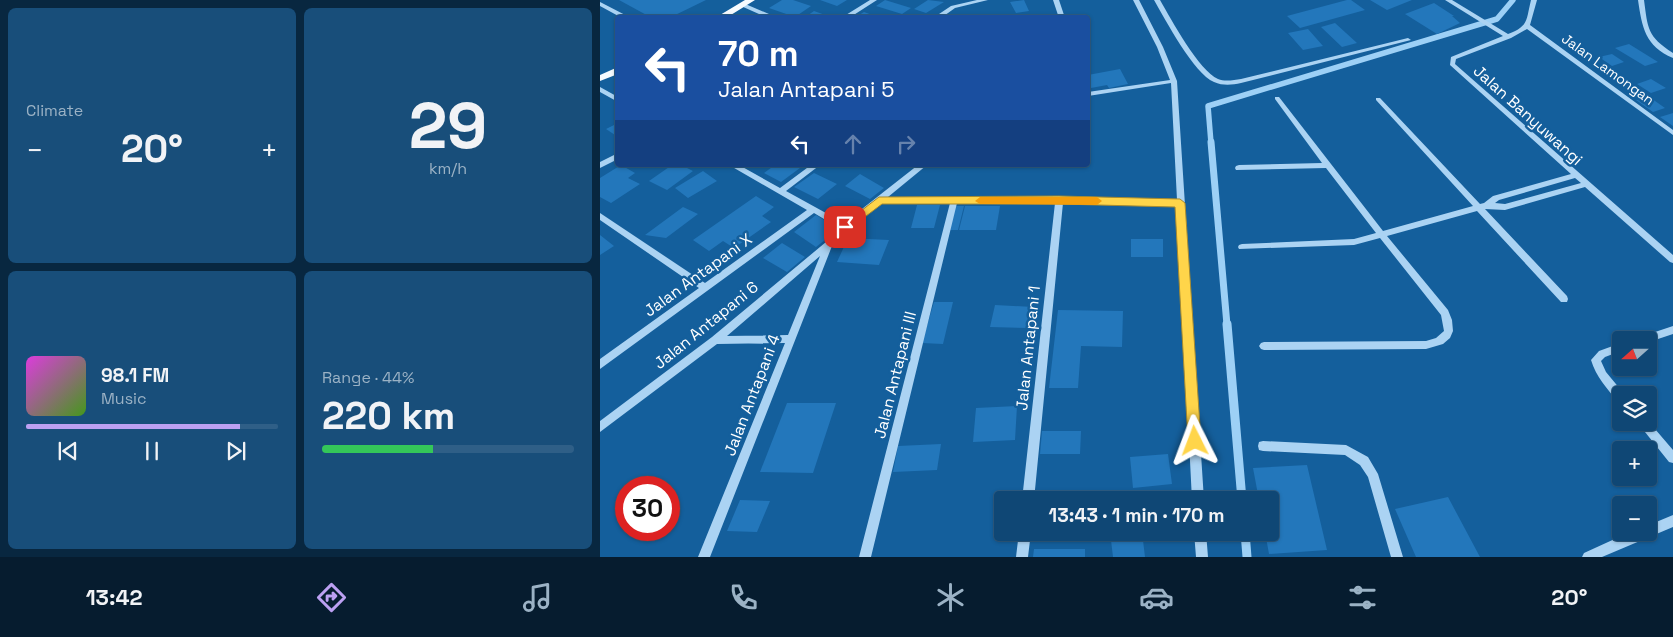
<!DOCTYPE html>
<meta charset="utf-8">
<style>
:root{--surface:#0f4775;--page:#184e7a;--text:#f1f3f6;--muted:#9bb2c5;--line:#2f5f87;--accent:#bca0f2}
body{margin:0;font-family:"Space Grotesk",sans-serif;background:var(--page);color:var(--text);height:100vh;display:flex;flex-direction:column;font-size:19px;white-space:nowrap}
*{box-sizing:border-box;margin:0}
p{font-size:16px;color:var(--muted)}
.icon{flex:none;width:28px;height:28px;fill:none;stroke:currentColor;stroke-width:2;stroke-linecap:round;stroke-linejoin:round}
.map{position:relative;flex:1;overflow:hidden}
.drawer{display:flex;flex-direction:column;gap:8px;padding:8px;background:#082740;width:600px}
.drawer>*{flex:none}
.banner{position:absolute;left:15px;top:15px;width:475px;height:152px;border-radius:5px;box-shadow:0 1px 4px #0004,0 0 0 1px var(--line);background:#1a4fa0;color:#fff;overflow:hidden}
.needle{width:32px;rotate:249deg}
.tools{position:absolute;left:1012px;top:331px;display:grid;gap:10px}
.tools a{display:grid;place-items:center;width:45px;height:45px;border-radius:5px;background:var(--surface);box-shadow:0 1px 4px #0004,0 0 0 1px var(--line);font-size:25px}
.speed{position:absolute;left:15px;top:476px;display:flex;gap:10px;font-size:25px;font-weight:700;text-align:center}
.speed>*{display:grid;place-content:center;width:65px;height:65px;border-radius:50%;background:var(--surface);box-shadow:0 1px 4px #0004,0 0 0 1px var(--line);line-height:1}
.speed .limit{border:8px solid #d22;background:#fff;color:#111}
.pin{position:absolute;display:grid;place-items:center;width:42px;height:42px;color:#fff;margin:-21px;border-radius:10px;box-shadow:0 2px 8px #0006}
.me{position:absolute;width:55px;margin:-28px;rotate:357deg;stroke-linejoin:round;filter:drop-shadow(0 0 4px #0008)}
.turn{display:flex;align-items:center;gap:18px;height:105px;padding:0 20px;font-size:22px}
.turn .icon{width:65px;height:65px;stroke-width:2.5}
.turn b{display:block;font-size:35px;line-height:42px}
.lanes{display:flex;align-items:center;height:48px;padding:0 20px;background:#0003;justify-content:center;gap:25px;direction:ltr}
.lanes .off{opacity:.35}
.big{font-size:38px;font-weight:700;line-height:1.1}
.drawer .widget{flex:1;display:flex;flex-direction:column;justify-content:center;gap:8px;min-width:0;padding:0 18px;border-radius:8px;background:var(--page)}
.drawer .dial{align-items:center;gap:0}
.dial b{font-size:65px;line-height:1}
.song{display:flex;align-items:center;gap:15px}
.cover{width:60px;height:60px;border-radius:8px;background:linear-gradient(135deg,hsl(300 70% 55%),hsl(100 70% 35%))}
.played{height:5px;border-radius:2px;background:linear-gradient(90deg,var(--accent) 85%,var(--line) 85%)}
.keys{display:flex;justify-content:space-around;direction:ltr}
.heat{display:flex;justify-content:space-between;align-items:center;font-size:28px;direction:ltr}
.charge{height:8px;border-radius:4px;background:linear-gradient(90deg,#34c759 44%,var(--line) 0)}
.drawer .tiles{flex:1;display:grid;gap:8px;grid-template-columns:repeat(2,1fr)}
.trip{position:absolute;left:394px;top:491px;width:285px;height:50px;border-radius:5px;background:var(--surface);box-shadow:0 1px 4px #0004,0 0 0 1px var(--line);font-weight:700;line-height:50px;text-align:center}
.tab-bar{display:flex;height:80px;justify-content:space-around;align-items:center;background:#061c2f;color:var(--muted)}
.tab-bar .icon{width:35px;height:35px}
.tab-bar .current{color:var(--accent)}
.tab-bar b{font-size:22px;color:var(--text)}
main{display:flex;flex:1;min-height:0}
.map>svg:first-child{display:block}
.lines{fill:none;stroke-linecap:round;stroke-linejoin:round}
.stream-far2{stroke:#9dd0f6;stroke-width:5.5}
.stream-far1{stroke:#9dd0f6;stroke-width:7}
.stream{stroke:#9dd0f6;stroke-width:9}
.building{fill:#2377bb}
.minor{fill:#abd3f3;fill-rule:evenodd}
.major{fill:#f7fbff;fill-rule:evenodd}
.route{fill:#ffd54a;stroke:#a68a30}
.slow{fill:#f59e0b}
.labels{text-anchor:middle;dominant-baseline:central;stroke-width:5;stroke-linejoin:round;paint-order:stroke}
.far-street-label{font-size:14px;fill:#fff;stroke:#145f9c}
.street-label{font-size:16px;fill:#fff;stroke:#145f9c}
</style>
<main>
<section class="drawer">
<div class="tiles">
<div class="widget"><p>Climate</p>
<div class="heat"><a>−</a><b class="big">20°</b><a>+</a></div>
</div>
<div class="widget dial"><b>29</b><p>km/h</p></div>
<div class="widget">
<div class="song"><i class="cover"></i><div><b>98.1 FM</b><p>Music</p></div></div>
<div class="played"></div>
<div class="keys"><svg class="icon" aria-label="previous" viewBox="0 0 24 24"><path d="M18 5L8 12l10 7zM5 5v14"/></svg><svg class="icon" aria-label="pause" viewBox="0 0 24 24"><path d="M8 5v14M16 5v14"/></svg><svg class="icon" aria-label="next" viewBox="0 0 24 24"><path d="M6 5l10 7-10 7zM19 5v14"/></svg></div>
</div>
<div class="widget"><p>Range · 44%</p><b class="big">220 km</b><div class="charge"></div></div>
</div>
</section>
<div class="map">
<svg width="1073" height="557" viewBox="0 0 1073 557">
<rect width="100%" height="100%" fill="#145f9c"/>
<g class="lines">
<!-- stream-far2 -->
<path class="stream-far2" d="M611,143L608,106L897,19L913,0"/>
<!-- stream-far1 -->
<path class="stream-far1" d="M611,142L627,325"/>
<!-- stream -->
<path class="stream" d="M627,324L642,500
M645,532L647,557"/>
</g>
<!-- building -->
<path class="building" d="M19,0H106L69,18H52Z
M182,0H193L211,6L195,17L169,8Z
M220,0H247L237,6Z
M285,0L311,8L302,14L276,6Z
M328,0L344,2L326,13L314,9Z
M424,0L429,11L416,13L410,2Z
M747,0H751L765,10L700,28L687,16Z
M770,0H812L787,10Z
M834,3L854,16H852L860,23L837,34L805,14Z
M214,11L231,17V18H204Z
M264,12L278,17V18H254Z
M735,23L757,43L742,47L721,27Z
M708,29L723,46L703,50L688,33Z
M1029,44L1058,62L1045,66L1015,48Z
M1012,54L1024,62L1012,66L999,57Z
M520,69L528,84L509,88L507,85L491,88L488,75Z
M1051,79L1066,88L1051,93L1037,84Z
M1048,96L1065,108L1053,112L1036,100Z
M1073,113V126L1060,117Z
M18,123V137L6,129Z
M21,165L35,173L28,178L40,184L11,203L0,197V178Z
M72,165H81L93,171L67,190L49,181Z
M175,165H204L181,182L164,173Z
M103,171L117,181L88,198L75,188Z
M214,173L237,184L218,199L194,187Z
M260,174L284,188L270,199L245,186Z
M156,196L174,207L162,216L171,222L134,248L123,241L109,251L93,240Z
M317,205H340L334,228H311Z
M355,206H364L358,230H349Z
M365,206H400L396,230H359Z
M83,207L98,214L66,238L45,235Z
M216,215L239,229L216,247L194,232Z
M0,235L14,246L0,255Z
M248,238L289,240L279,265L237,262Z
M531,239H563V257H531Z
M182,243L205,257L187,272L163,258Z
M334,302H353L343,344L322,343Z
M395,305L433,307L429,328L390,327Z
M458,310L523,311L522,347L481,346L478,388H449Z
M187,403H236L213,473L160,472Z
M417,406L415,440L373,442L376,408Z
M442,431H481L480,454H440Z
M341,444L337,470L293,472L298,446Z
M568,454L572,484L533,488L530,457Z
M707,465L727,550L669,554L665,532H670V500H659L653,468Z
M848,497L880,557H816L795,509Z
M140,500L170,501L157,532L127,531Z
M510,532H542L545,557H513Z
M434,549H485V557H433Z"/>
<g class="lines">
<!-- minor -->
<path class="minor" d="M270,0H277L249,18H241Z
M377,0H388L355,8L341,18H333L351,6Z
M453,0H459L465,18H459Z
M533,0H539L563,47L577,81L604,500H592L577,206L463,203L434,500H422L455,203H357L271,557H259L350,203H281L248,229L232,246L110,557H98L185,343L117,344L0,432V421L112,337L226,242L239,228L214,213L0,369V359L99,288L0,220V213L105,283L207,210L129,165H139L180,188L211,165H220L186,191L244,223L318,165H327L288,197H459L577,200L571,83L488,96V92L570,80L557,47ZM220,256L188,335L127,336Z
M554,0H560C571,19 599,71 618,79C625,82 634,80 641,79L808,38L811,40L641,83C632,85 623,86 614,82C594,74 565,19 554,0Z
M845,0H852L908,34C929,26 926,20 931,0H937L930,25L1073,130V135L927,29L911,38L856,59L855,64L1073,255V263L1070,262L985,187L905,210L885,209L967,296L968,299L967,302H961L877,211L787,236L848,310L852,320L853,331L850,338L843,344L826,349L664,350L661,349L659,346L661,343L664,342L826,341L836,338L844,331L841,315L780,238L754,245L639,249L638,247L639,245L642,244L754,239L776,233L726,168L636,170L635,168L636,166L639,165L722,163L675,99V97H679L783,231L873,206L776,100V98H780L880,204L884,203L893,196L971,174L850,65L851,57L903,36ZM975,178L981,183L905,204L895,203L899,200Z
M1038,0H1044C1048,29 1047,36 1073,53V58C1045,46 1042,27 1038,0Z
M0,2L2,3L31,18H22L0,6Z
M143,3L176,17L177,18H168L141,6V4Z
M0,87L18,97V102L0,92Z
M18,153V159L0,168V162Z
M1073,326V334L1049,342V340H1038L1040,337Z
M1021,343V351L1005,357L1001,361L1006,372L1025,395H1021V403L1017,401C1007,388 996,377 991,360L999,351Z
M1037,422H1049L1073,450V463L1069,462Z
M663,441L746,445L768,457L778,474L803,557H791L768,477L760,465L745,455L663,451L659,450L658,446L659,442Z
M1073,515V527L1002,557H982L984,553L1030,532H1049V525Z
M419,532H431L428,557H416Z
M594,532H606L608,557H596Z"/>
<!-- major -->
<path class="major" d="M145,0H155L126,18H115Z
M18,67V74L0,81V75Z"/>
</g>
<!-- route -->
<path class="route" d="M459,196L580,199L585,203L601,441L599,445L595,447L590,445L588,441L575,207L459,204H282L249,229L245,231L240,227L279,197Z"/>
<!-- slow -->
<path class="slow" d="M380,197H497L502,201L497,205L380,204L375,201Z"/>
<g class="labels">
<!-- far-street labels -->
<g class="far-street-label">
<text transform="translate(1008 69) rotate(36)">Jalan Lamongan</text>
</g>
<!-- street labels -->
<g class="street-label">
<text transform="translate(928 115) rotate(42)">Jalan Banyuwangi</text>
<text transform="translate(98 275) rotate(-36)">Jalan Antapani X</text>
<text transform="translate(106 325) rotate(-39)">Jalan Antapani 6</text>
<text transform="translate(428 348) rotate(-84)">Jalan Antapani 1</text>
<text transform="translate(295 375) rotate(-76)">Jalan Antapani III</text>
<text transform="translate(152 395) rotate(-69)">Jalan Antapani 4</text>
</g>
</g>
</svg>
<div class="tools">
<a><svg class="needle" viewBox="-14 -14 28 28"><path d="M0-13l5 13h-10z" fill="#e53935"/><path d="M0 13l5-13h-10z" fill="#9bb2c5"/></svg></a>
<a><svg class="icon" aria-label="layers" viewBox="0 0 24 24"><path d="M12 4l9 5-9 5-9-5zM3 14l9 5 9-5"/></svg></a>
<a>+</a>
<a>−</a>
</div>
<div class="speed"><div class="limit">30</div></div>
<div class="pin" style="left:245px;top:227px;background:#d93025"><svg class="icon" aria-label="arrive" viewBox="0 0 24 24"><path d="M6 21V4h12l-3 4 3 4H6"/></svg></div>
<svg class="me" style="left:595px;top:441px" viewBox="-20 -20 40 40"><path d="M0-17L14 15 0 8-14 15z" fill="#ffd54a" stroke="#fff" stroke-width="4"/></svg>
<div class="trip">13:43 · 1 min · 170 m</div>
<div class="banner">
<div class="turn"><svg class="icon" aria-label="left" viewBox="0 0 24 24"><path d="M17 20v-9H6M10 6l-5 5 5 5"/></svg><div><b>70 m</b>Jalan Antapani 5</div></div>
<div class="lanes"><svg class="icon" aria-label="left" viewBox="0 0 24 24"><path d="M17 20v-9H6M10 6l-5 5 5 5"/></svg><svg class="icon off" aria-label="ahead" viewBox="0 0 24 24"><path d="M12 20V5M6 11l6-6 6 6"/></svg><svg class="icon off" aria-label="right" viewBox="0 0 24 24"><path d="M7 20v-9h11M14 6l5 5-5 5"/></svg></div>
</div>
</div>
</main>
<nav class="tab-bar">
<b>13:42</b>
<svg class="icon current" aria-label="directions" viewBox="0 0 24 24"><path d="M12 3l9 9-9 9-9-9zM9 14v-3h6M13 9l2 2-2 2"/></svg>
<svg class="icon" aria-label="music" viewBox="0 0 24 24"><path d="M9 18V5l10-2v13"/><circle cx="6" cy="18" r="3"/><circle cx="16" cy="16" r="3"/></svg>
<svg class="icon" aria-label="phone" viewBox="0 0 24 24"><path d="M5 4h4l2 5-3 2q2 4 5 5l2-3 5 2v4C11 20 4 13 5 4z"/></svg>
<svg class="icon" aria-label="climate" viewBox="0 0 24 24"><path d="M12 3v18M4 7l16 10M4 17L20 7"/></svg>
<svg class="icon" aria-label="car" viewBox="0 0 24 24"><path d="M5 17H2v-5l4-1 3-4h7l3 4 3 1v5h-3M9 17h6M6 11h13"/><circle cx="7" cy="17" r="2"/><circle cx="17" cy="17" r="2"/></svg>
<svg class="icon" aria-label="filters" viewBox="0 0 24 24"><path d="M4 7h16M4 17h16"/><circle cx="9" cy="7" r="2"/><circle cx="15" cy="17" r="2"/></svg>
<b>20°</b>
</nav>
